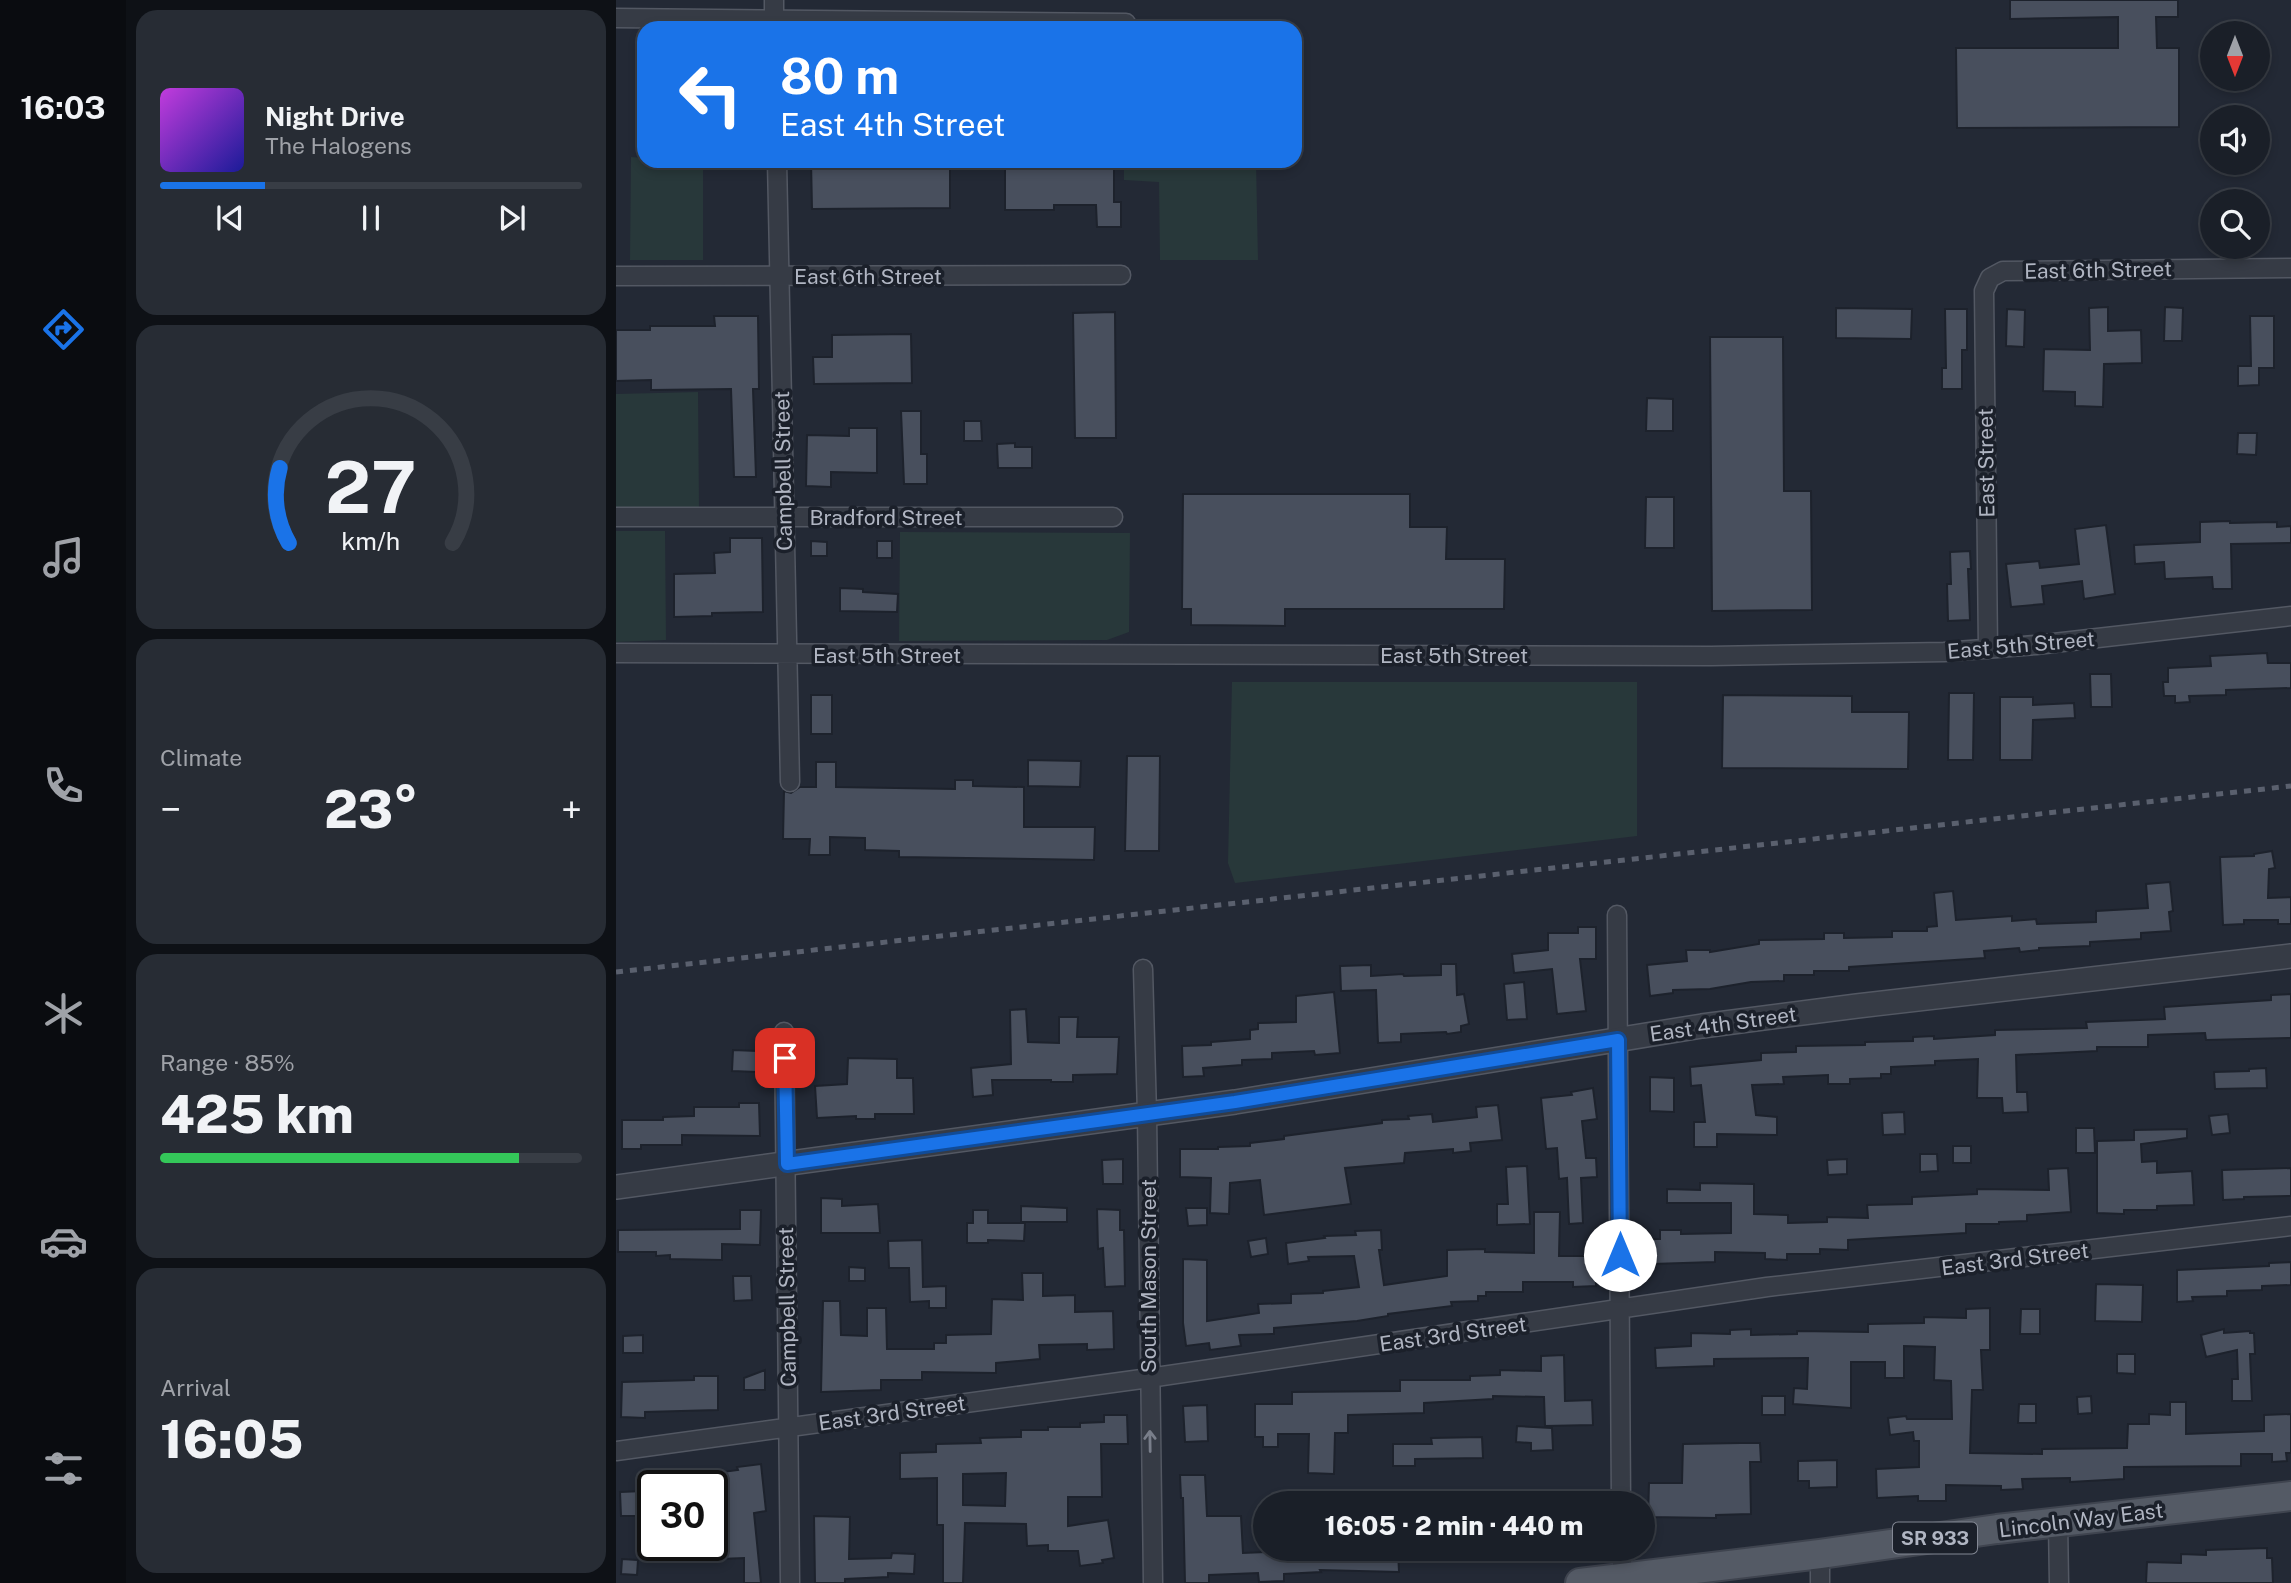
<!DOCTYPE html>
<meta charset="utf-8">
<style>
:root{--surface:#1a1f28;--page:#272c34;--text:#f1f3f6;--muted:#9fa2a8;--line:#383d45;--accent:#1a73e8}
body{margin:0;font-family:"Public Sans",sans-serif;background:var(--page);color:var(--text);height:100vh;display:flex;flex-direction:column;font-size:26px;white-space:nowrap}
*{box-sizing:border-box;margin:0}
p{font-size:23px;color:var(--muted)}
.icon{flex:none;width:38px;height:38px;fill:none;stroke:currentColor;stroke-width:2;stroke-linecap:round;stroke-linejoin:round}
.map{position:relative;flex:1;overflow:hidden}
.side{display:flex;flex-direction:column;gap:10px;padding:10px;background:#0e1116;width:490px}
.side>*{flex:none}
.hud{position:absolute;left:21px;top:21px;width:665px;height:147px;border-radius:21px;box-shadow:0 4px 10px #0003,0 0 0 2px var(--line);background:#1a73e8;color:#fff;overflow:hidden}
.needle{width:46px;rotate:180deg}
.buttons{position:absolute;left:1584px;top:21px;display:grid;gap:14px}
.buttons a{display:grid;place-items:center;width:70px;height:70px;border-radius:50%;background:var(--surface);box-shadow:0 4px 10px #0003,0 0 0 2px var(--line);font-size:35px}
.speed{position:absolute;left:21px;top:1470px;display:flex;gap:14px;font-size:35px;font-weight:700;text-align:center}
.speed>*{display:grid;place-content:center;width:91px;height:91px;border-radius:50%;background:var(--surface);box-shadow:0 4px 10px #0003,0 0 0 2px var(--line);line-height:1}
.speed .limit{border:4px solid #111;border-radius:10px;background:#fff;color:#111}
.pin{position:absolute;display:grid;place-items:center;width:60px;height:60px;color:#fff;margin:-30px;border-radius:14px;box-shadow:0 4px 10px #0006}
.me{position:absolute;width:77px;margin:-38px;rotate:0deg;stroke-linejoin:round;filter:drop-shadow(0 0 5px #0008)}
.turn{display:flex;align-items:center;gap:24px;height:147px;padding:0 28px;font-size:32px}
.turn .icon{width:91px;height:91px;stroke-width:2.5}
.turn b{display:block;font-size:49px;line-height:60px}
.big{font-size:52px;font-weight:800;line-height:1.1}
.side .card{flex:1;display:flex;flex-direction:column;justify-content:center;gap:10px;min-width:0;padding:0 24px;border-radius:21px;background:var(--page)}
.side .dial{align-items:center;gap:0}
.dial svg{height:182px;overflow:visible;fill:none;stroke:var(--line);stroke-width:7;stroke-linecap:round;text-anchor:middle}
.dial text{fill:var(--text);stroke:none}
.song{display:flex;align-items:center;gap:21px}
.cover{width:84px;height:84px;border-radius:10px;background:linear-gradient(135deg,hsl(290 70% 55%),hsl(240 70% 35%))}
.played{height:7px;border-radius:4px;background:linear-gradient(90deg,var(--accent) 25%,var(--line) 25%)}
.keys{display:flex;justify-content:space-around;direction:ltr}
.heat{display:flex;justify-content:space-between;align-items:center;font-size:38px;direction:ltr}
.charge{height:10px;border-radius:5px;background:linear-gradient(90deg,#34c759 85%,var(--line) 0)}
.trip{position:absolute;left:637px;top:1491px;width:402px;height:70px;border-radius:35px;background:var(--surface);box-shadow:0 4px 10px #0003,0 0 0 2px var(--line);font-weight:800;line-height:70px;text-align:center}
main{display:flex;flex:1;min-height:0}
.menu{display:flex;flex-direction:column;width:126px;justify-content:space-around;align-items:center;background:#0a0c10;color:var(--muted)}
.menu .icon{width:49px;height:49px}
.menu .active{color:var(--accent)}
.menu b{font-size:32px;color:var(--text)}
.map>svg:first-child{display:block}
.green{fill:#28383a}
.building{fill:#484f5d;stroke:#1d222c;stroke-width:2;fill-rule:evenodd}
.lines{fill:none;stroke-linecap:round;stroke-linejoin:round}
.minor-casing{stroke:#535863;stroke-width:21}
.tertiary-casing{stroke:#535863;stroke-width:26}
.primary-casing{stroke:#3f444f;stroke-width:32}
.minor{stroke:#363b45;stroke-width:18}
.tertiary{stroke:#363b45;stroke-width:23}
.primary{stroke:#545a65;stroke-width:28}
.rail{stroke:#5a606e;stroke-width:5;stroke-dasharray:7 7;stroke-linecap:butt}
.oneway{stroke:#797e8a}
.route-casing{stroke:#114b97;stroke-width:18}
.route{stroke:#1a73e8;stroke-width:12}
.labels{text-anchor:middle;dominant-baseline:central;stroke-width:7;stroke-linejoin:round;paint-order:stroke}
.shield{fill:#1b202a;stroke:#838894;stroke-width:2}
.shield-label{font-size:19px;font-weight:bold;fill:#b0b5c2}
.street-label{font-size:21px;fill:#b0b5c2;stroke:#1b202a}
</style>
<main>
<nav class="menu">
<b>16:03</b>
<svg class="icon active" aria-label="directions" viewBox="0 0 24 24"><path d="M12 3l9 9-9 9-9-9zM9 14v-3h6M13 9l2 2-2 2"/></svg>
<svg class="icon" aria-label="music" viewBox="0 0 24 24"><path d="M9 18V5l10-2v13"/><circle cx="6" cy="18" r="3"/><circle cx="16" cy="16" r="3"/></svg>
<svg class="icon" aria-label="phone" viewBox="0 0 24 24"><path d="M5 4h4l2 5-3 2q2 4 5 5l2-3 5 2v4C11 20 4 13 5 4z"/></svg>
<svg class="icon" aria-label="climate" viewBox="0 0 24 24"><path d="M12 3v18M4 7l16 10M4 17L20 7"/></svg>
<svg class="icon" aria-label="car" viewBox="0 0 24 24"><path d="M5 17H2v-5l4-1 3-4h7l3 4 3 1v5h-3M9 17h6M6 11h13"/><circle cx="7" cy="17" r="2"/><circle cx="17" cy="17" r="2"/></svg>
<svg class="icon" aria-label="filters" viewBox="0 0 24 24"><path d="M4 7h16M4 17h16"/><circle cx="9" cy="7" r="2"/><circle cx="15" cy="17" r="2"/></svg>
</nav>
<section class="side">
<div class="card">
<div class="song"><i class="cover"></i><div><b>Night Drive</b><p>The Halogens</p></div></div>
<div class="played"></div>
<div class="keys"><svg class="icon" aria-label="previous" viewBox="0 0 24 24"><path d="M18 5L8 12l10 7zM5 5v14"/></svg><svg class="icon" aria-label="pause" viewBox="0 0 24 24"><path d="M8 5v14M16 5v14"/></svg><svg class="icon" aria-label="next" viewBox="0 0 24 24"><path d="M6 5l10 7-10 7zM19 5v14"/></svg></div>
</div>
<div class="card dial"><svg viewBox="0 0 100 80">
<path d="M14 69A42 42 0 1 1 86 69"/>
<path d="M14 69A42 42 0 0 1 10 36" stroke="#1a73e8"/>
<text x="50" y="56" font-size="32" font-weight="700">27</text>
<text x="50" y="72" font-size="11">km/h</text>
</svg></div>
<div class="card"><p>Climate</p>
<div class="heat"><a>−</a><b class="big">23°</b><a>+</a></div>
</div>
<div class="card"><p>Range · 85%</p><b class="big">425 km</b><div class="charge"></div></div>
<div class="card"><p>Arrival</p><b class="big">16:05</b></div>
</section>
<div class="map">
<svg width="1675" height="1583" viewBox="0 0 1675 1583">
<rect width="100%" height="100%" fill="#232935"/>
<!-- green -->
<path class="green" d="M15,157L28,158V161H87V260H14Z
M508,161H640L642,260H544L543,182L508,180Z
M82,392L83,508H0V394Z
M0,531H49L50,640L0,642Z
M284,532L514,533L513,632L491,640L283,641Z
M616,682H1021V836L619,883L612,863Z"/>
<!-- building -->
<path class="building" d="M1394,0H1562V17H1540L1541,48H1563V127L1341,128L1340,48H1502V17L1394,19Z
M195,161H334V208L196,209Z
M389,161H498V202H505V227H481L480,205H438V210H389Z
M1492,307V331L1525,330L1526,363L1488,364L1487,407L1459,406V392L1427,391L1428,349L1474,350L1473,308Z
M1549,307L1567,308L1566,341H1548Z
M1220,308L1296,309L1295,339L1220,338Z
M1329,309H1351V350H1346V389H1326V368H1330Z
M1391,309L1409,310L1408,347L1390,346Z
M499,312L500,438H459L457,313Z
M98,316H142L143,389H137L140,477H118L115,389L35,390V380L0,381V330H34V326H99Z
M1634,316H1658V368H1643V385L1622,386V366H1635Z
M295,334L296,383L198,384L197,357H216V335Z
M1094,337H1167L1168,491H1195L1196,610L1096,611Z
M1031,398L1057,399V431H1030Z
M285,411H305V454H311V484H288Z
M348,421H365L366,441H348Z
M233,428H261V473L215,472V487L190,486L191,435L233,436Z
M1622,433H1641L1640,455L1621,454Z
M399,443V447H416V468H382L381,444Z
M567,494H794V527H831L830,559H889L888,609H669V626L575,625V609H566Z
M1030,497H1058V548H1029Z
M1614,521V523L1661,522V527L1675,526V543L1615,544L1616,589H1597L1596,577L1549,579L1548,562L1519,564L1518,545L1584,542V522Z
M1490,525L1499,594L1468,599L1466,581L1426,586L1428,604L1395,607L1390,564L1423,561L1424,568L1463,564L1459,529Z
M114,538H146L147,612L96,613V616L58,617V574L99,573L98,553L114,552Z
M195,541L211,542V556H195Z
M261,541H276V558H261Z
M1354,551L1355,569H1352L1354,620L1332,621L1331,584H1335L1334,552Z
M224,588L247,589V592L282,594L281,612L224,611Z
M1651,653L1652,663H1675V688L1610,690V695L1573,696L1574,702L1559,703V696H1548L1547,682H1552V668L1595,666L1594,656Z
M1474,674H1495L1496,707H1475Z
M1333,693H1358L1357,760H1332Z
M195,695H216V734H195Z
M1107,695L1236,696V712H1293L1292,769L1106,768Z
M1384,697H1417V705L1458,703L1459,718L1417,720L1416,760H1384Z
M511,756H544L543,851H509Z
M412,760L465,761L464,787L412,786Z
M200,762H220V787L339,789V780H357V786L408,787V827H479L478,860L283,857V851L249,850V838L214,837V855H193L194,839H167L168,791L175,793L184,787H200Z
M1656,851L1659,868L1653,869L1652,898L1675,897V924H1662V920H1628V924L1607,925L1604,857L1638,856V854Z
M1554,882L1557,911L1553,912L1555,931L1525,933V939L1474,942V946L1423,948V950L1404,952L1403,948L1368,951L1369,958L1233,967V971H1198V975H1168V981L1135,982L1094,989L1057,990V993L1034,996L1031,965L1071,961L1070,950H1094V952L1143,944V940L1208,939V933H1228V938L1276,937V931H1311V927L1321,926L1318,893L1337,891L1340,920L1396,916V921L1420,919L1421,924L1480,922V911L1532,908L1530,884Z
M962,927H980V959H964L970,1011L941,1014L936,969L898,973L896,954L932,950V933H962Z
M825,964H840L841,995L848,994L853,1024L845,1026V1032L831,1034L830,1032L785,1034V1042L762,1043L760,990L725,991L724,966L755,965V976L787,974L788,976L825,975Z
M908,982L911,1019L891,1020L888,984Z
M718,992L724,1053L699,1055L698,1051L656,1053V1059L626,1060V1065L587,1068L588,1076L567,1077L566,1046L595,1045V1042L634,1039V1030L642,1029V1023L680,1022V996Z
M1675,994V1038L1590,1040L1589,1033L1532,1035V1047H1481V1051L1400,1055L1401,1092H1411L1412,1112L1387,1113L1386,1098H1361L1362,1059L1319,1061V1065L1275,1067V1074H1265V1078L1234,1079V1084H1212V1075L1167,1077L1168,1084L1136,1085L1140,1115L1161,1117V1135L1101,1134V1147H1078V1122H1089L1085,1085L1075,1086L1074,1067L1145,1060V1053L1180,1052V1046L1249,1045V1042L1297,1041V1037L1318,1036V1039L1379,1035V1030L1471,1028L1470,1022L1549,1019L1548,1007L1655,1000V995Z
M410,1009L412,1042L443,1043V1017H462L461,1037H503L501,1074L457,1075V1082H435V1080H376L377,1095L357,1097L355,1068L395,1064L394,1010Z
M117,1050L142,1051L141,1072L116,1071Z
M232,1058L281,1059V1078H297L298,1114H259V1119H240V1116L201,1118L199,1086L231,1084Z
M1650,1068L1651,1088L1599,1089L1598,1072L1633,1071V1069Z
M1034,1077L1058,1078V1112L1034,1111Z
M977,1088L981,1119L966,1121L970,1158H980L981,1177L965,1178L967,1223L953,1224L951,1178L943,1179L941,1148L930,1149L925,1098L956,1095L955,1092Z
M123,1103H143L144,1136L66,1135V1145H25V1149H6V1120H47V1117L78,1116V1107H123Z
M882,1105L886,1140L854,1143L855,1151L837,1153V1149L789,1153L788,1163L729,1168L735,1204L648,1215L644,1180L614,1183L613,1214L594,1213L595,1178L564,1177V1149H602V1147L634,1146V1143L668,1139V1136L766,1123V1120L793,1119L792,1116L816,1114L817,1122L861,1117L860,1107Z
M1288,1112L1289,1134L1267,1135L1266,1113Z
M1612,1114L1614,1133L1596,1135L1593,1116Z
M1460,1128H1478L1479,1153H1460Z
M1571,1129V1138L1525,1144L1526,1162L1541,1161V1173L1576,1171L1578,1205L1541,1206V1210H1508V1214L1481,1213V1141L1518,1140V1130Z
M1337,1146H1355V1163H1337Z
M1304,1154H1321L1322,1171L1304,1172Z
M507,1159V1184H487L486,1160Z
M1231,1159V1174L1212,1175L1211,1160Z
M911,1166L914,1224L881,1225V1204H892L890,1167Z
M1452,1168L1455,1212L1411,1215V1221L1383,1222V1224H1350V1233L1232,1240V1250L1204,1249V1254H1171V1260L1149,1259V1253L1099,1252V1262L1036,1264V1239H1044V1230H1065V1234L1115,1233V1203H1051V1189L1084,1190V1183L1138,1184V1214L1172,1215V1223L1211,1222V1217L1252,1218L1251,1205L1296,1204V1197L1361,1194V1189L1433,1190L1432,1169Z
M1675,1168V1196L1628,1197V1199L1607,1200L1606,1170Z
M205,1198L226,1199V1206L262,1204L264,1233H205Z
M405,1206L451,1208V1222H405Z
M570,1208H591V1225L572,1226Z
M481,1209L504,1210V1230H508L509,1286L489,1287L487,1248L482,1249Z
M124,1210H145L144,1245L106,1244V1260L54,1259V1255L40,1256V1252H2V1230L124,1229Z
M357,1210H372V1223H409L408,1241L372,1240V1243H351V1223H357Z
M918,1212H944L943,1256H979L980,1286L957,1287V1282H907V1292H870V1296H862V1301L835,1302L836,1306L772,1314V1316L741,1321L658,1328V1334L623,1335L625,1346L594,1350L593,1343L570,1346L567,1323V1259L591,1260V1321L643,1313L642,1304L675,1303V1294L707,1293V1291L743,1287L738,1256L692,1257L693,1261L672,1264L670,1243L709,1238L708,1236L740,1235L739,1231L765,1230L766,1250H763L768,1285L831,1276V1250L869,1249V1252L918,1253Z
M650,1238L652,1254L635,1257L632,1241Z
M306,1240L307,1287L330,1286V1308H313V1301L294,1302L293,1268H273L272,1241Z
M1675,1262V1285L1646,1286V1290L1611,1291V1296L1576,1297L1577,1301L1561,1302V1270L1653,1266V1263Z
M233,1267L249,1268V1281H233Z
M406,1273H427V1296L459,1295V1312L497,1311L498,1349L471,1350V1344L423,1345L424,1359L380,1363V1373L306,1372V1380H265V1390L205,1392L207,1301H224L225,1335L251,1336V1308H270L271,1349H318V1343H330V1335L375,1334L376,1299L407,1300Z
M117,1276H135L136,1300L118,1301Z
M1480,1284L1527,1285L1526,1322L1479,1321Z
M1374,1308V1350H1365L1367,1390H1356L1354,1453L1426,1454V1449L1511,1448L1512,1424H1533V1414L1554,1415V1402H1570V1434L1648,1431V1415L1675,1414V1453H1670L1671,1461L1656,1462V1454H1625V1466L1508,1467V1479L1454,1482V1478L1406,1479L1407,1489L1385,1490V1486L1330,1485V1501H1302V1496L1261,1498L1260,1469L1303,1467V1441H1298L1297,1432L1274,1435L1272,1418L1290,1416L1291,1419H1336L1335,1381L1318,1380L1319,1347L1288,1346V1378H1269V1362H1235V1408L1177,1404L1178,1388L1191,1389L1192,1358L1098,1359V1366L1040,1368L1039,1348L1075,1346V1333L1114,1334V1330L1135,1329V1335L1181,1334V1331L1252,1332V1324L1308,1323V1317L1350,1318V1309Z
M1405,1309H1424V1334H1404Z
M1608,1329V1333L1634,1331V1333H1638L1639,1354H1634L1636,1401H1616V1379H1622L1621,1350L1590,1357L1585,1335Z
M27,1335V1353H7V1336Z
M1501,1354H1519V1374L1501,1373Z
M948,1355L949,1401L976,1400L977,1425L929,1426L928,1397L877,1396V1399L808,1403V1413L732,1415V1433H719L718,1474L692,1473L693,1434H662V1447H647V1437H639V1404H676V1392L784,1391V1380H854V1376L884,1375V1370L925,1371V1356Z
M149,1370V1390H128V1378Z
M78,1376H102V1410L29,1412V1418L5,1417L6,1382L78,1380Z
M1146,1396H1169V1415H1146Z
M1475,1396L1476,1413L1462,1414L1461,1397Z
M1403,1404H1420V1423H1402Z
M591,1405L592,1441L569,1442L567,1406Z
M488,1415H511L512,1444H485L486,1497H452V1526L492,1520L498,1558L486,1560L487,1563L464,1566L462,1551H432V1545L411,1546L410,1524L349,1523L347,1583H327V1525H321V1478L284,1479V1453L320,1452V1444L365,1443L364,1438L405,1437V1430H432V1427H464V1423L488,1422ZM390,1473L389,1506L347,1505V1474Z
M901,1426L936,1428L937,1450L915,1451V1443L900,1442Z
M866,1437L867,1458L799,1459V1466H777V1444H816L815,1438Z
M1125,1443H1144L1145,1462H1134L1135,1514L1100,1515V1518L1032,1517L1033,1483H1066L1067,1444Z
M1221,1460V1487L1193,1488V1481H1182V1461Z
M145,1464L150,1511L138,1513L145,1583H128V1558L78,1560V1545H96V1486H70L69,1477L122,1470L121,1467Z
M564,1475H589L591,1516H625L627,1553L678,1551V1549H782L783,1572L704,1570L705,1572L668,1574V1581L643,1582L642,1573L593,1575V1583H569L567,1498H565Z
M27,1491L28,1516H5L4,1492Z
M198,1516L234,1517L233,1559L275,1558L276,1553L299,1554L298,1574L272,1573V1577L229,1579V1583H199Z
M1651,1548V1558H1656L1657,1583H1530L1531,1562L1565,1563V1554L1590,1555V1550Z
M6,1559L22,1560L21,1575L5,1574Z"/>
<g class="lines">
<defs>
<path id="minor" d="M0,18L510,23
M158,28V0
M161,161L174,782
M0,276L505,275
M0,517H497
M1372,649L1368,291L1374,278L1387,271L1675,268
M0,653L1095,656L1328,652L1420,645L1675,616
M1001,915L1005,1503
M527,969L531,1114L537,1583
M168,1032L174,1583
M0,1451L533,1378L1151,1287L1675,1226
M1442,1522L1443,1583
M1006,1549V1578
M1204,1583V1554"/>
<path id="tertiary" d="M0,1187L619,1102L1086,1026L1241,1006L1675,956"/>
<path id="primary" d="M964,1583L1204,1554L1381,1529L1675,1496"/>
</defs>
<!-- minor casing -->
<use href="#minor" class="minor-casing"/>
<!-- tertiary casing -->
<use href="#tertiary" class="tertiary-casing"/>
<!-- primary casing -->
<use href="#primary" class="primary-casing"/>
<!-- minor -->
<use href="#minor" class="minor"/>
<!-- tertiary -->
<use href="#tertiary" class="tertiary"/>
<!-- primary -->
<use href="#primary" class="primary"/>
<!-- rail -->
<path class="rail" d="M0,972L1675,786"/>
</g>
<!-- one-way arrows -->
<defs><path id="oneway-shaft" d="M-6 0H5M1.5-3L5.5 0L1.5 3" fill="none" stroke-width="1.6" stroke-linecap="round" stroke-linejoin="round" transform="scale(1.75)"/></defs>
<use class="oneway" href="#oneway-shaft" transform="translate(534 1441) rotate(-91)"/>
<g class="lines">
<defs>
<path id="route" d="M169,1058L171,1164L619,1102L1002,1040L1004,1255"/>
</defs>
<!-- route casing -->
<use href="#route" class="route-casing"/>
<!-- route -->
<use href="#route" class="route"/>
</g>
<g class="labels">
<!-- shield labels -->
<rect class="shield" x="1277" y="1522.5" width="84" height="31" rx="5"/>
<g class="shield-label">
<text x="1319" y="1538">SR 933</text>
</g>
<!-- street labels -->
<g class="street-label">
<text transform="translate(1482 270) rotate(-1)">East 6th Street</text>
<text x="252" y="276">East 6th Street</text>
<text transform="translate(1370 463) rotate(-91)">East Street</text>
<text transform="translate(167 471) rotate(-91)">Campbell Street</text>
<text x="270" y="517">Bradford Street</text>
<text transform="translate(1405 645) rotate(-5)">East 5th Street</text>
<text x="271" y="655">East 5th Street</text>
<text x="838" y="655">East 5th Street</text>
<text transform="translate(1107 1024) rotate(-8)">East 4th Street</text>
<text transform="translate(1399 1259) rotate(-7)">East 3rd Street</text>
<text transform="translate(532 1276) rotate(-90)">South Mason Street</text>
<text transform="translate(171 1307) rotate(-91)">Campbell Street</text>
<text transform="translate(837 1334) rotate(-8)">East 3rd Street</text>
<text transform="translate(276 1413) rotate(-8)">East 3rd Street</text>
<text transform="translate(1465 1520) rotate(-7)">Lincoln Way East</text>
</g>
</g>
</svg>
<div class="buttons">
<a><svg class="needle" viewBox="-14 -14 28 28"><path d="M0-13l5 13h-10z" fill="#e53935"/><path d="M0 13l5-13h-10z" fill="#9fa2a8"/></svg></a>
<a><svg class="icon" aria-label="sound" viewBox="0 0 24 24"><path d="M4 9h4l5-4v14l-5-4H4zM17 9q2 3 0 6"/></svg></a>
<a><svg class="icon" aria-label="search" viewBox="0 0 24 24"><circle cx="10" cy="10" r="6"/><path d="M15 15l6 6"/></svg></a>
</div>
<div class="speed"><div class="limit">30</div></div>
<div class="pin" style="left:169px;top:1058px;background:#d93025"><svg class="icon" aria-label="arrive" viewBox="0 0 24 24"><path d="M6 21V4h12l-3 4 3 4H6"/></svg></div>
<svg class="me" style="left:1004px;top:1255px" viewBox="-20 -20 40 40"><circle r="19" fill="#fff"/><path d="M0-13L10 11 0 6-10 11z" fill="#1a73e8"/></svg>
<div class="trip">16:05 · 2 min · 440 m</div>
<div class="hud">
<div class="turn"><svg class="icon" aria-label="left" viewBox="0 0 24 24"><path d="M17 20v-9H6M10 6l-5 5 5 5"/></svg><div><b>80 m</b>East 4th Street</div></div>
</div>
</div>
</main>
